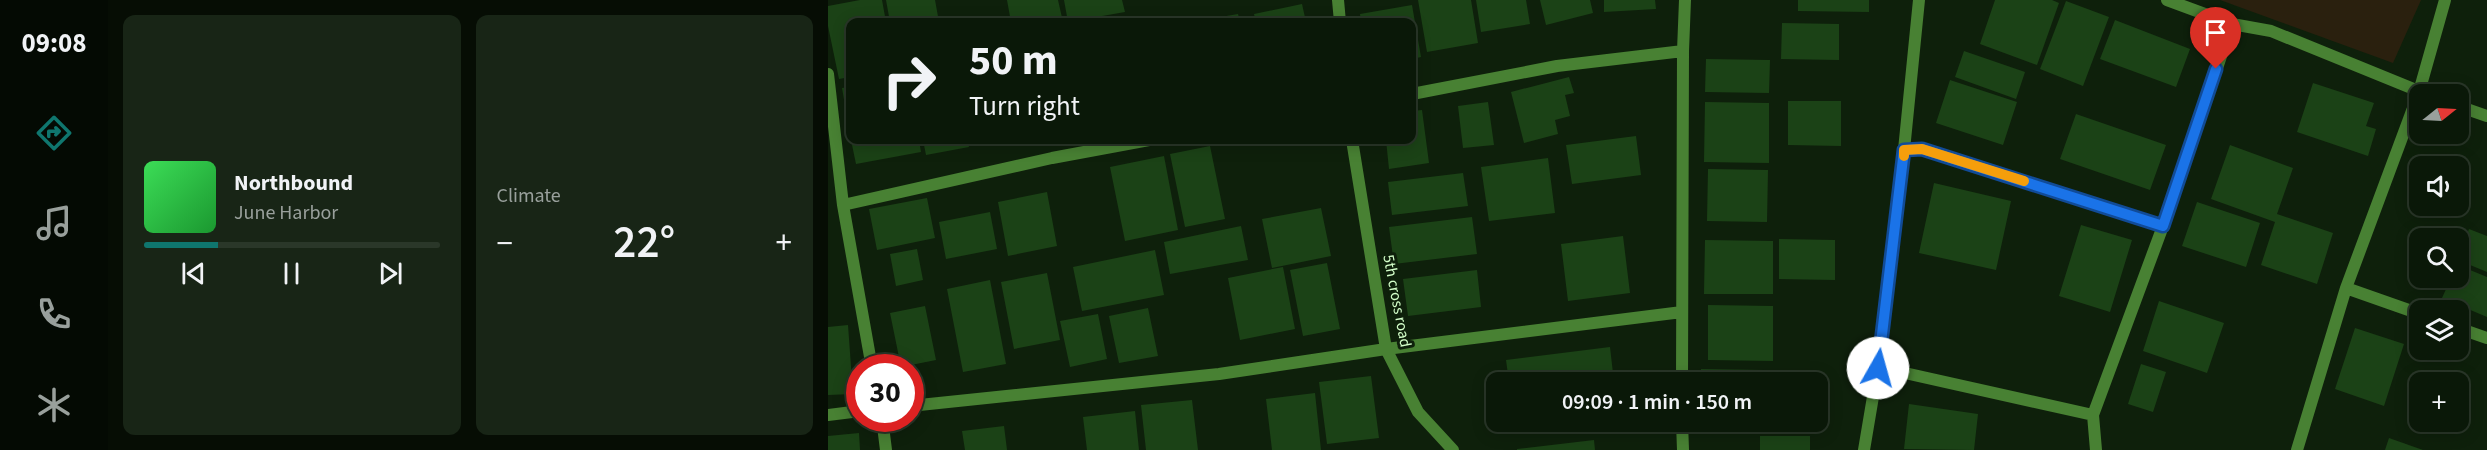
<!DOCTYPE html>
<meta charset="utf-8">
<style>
:root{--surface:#0a1808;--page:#182516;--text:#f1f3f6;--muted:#99a09c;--line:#2a3729;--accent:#0f766e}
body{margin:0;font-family:"Source Sans 3",sans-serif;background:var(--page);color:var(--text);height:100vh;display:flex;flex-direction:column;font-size:22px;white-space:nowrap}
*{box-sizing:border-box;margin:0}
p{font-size:20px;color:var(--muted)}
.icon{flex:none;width:33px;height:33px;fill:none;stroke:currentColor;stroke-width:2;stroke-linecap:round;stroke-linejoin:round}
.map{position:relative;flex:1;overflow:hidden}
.drawer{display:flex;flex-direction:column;gap:15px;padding:15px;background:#060d04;width:720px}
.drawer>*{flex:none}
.guide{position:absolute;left:18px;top:18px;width:570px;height:126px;border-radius:12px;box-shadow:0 3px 15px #0003,0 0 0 2px var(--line);background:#0a1808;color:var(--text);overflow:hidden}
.needle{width:39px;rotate:72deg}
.buttons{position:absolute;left:1581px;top:84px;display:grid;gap:12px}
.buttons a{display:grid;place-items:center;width:60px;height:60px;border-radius:12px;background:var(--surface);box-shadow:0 3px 15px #0003,0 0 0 2px var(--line);font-size:30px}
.speed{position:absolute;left:18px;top:354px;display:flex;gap:12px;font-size:30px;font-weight:700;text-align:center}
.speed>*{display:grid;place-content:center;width:78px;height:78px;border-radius:50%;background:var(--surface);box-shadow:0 3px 15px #0003,0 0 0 2px var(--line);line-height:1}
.speed .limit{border:9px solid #d22;background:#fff;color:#111}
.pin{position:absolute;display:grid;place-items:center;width:51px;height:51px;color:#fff;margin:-62px -26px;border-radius:50% 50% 50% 0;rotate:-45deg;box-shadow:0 0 6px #0007}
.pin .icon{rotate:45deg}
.me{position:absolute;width:66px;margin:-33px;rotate:7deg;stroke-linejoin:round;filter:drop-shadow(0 0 4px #0008)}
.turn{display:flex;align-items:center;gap:21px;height:126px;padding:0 24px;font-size:27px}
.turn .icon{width:78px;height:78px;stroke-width:2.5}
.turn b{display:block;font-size:42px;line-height:51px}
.big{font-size:45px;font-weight:600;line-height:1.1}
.drawer .card{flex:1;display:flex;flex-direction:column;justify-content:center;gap:9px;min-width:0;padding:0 21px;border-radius:12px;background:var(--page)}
.song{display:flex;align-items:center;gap:18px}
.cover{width:72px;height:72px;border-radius:9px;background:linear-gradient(135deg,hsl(130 70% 55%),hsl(130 70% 35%))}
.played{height:6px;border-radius:3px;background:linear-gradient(90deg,var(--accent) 25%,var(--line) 25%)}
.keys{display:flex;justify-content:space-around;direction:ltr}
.heat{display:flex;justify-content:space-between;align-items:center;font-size:33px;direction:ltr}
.drawer .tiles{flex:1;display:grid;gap:15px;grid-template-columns:repeat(2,1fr)}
.trip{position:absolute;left:658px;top:372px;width:342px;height:60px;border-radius:12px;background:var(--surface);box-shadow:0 3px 15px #0003,0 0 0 2px var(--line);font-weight:600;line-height:60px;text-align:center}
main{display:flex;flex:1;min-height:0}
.dock{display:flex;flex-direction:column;width:108px;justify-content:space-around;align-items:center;background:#040a03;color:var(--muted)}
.dock .icon{width:42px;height:42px}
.dock .active{color:var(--accent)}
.dock b{font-size:27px;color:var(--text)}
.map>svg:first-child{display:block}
.green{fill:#2a200e}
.building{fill:#1b4216}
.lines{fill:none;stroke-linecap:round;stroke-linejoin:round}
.minor{stroke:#488133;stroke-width:12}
.tertiary{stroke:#488133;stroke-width:12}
.route-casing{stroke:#114b97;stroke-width:15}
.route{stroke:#1a73e8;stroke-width:10}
.slow{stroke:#f59e0b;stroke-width:10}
.labels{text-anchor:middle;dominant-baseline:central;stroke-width:6;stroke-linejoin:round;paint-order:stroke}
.street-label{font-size:16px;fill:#d4ffca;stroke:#0e200b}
</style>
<main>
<nav class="dock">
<b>09:08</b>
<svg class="icon active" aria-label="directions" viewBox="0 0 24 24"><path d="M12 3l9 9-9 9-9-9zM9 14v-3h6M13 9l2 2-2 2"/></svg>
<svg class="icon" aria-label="music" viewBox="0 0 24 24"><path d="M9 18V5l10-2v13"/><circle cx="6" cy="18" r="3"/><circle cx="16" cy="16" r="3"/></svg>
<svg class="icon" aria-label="phone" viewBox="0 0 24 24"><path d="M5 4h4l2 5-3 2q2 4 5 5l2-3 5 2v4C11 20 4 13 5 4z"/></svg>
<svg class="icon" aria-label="climate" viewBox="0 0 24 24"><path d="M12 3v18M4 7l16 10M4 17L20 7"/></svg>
</nav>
<section class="drawer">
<div class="tiles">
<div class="card">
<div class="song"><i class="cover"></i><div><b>Northbound</b><p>June Harbor</p></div></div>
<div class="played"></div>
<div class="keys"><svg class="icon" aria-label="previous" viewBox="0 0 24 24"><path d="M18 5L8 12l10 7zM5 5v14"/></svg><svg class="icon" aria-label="pause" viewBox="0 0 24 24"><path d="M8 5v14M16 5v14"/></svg><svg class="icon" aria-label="next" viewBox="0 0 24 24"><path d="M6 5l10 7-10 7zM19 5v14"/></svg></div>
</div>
<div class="card"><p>Climate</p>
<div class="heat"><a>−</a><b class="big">22°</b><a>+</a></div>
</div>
</div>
</section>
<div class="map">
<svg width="1659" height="450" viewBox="0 0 1659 450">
<rect width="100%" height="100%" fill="#0e200b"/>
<!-- green -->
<path class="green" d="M1392,0H1593L1565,63Z"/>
<!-- building -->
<path class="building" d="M32,0H54L58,22H22V77L11,79L0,26V6Z
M58,0H107L111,22H62Z
M179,0H230L235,22H183Z
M236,0H294L297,12L240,22Z
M590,0H643L650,43L599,52Z
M648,0H698L702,24L653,32Z
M712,0H762L765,13L718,25Z
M776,0H827L828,9L776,12Z
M970,0H1041V12L970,11Z
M1167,0H1224L1231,3L1209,65L1152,44Z
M1238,1L1281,17L1255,86L1212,69Z
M474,4L478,22H428L426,14Z
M584,5L593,57L584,59V22H533L532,14Z
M410,14L412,22H369V21Z
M1287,20L1362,49L1348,87L1272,59Z
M954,23L1011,24V60L953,59Z
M1136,51L1197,72L1188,99L1127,77Z
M878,59L942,60L941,93L877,92Z
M741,77L746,93L737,95L742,116L727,120L730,134L696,143L683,92Z
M1122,80L1189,102L1175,145L1108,123Z
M1485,83L1546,103L1538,126L1548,129L1540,156L1469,132Z
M22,87V129H21L14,88Z
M960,101H1013V146L960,145Z
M660,102L666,145L635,148L630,106Z
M877,102L941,103V163L876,162Z
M594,110L601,163L561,169L558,140H584V111Z
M1248,114L1338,145L1322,190L1232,159Z
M808,136L813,175L744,184L738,145Z
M23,140H91L93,152L28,164Z
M95,140H139L141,147L98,155Z
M1402,145L1465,168L1449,214L1505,233L1489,284L1433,265L1447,222L1383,199Z
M382,146L397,219L357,227L342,154Z
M336,156L350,230L297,241L282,167Z
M720,158L727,213L661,221L653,167Z
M880,169L940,170L939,222L879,221Z
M635,173L640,206L564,215L560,182Z
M1106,183L1183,201L1168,270L1091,253Z
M219,192L229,246L180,256L170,202Z
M99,198L107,238L49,250L41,209Z
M1369,202L1432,223L1418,267L1354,246Z
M493,208L503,256L444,268L434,219Z
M162,212L169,249L118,259L111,222Z
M644,217L649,254L566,264L561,227Z
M1253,225L1304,240L1282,312L1231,296Z
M413,226L420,260L342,274L336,242Z
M1641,229L1659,236V272L1630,260Z
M795,236L802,293L740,301L733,244Z
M951,239L1007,240V280L951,279Z
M877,240L945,241V294H876Z
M89,249L95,280L68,286L62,254Z
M327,250L336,295L254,311L245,267Z
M499,263L512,329L475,336L462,270Z
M1630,265L1659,277V317L1614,298L1623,278H1630Z
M455,267L467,329L412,340L400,278Z
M649,270L653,307L580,316L575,279Z
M219,273L232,340L186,349L173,282Z
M162,280L178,364L135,372L119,289Z
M1331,301L1396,323L1379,373L1315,351Z
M880,305L945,306V361L880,360Z
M97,306L108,360L73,367L62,313Z
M320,308L330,356L291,363L281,316Z
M270,314L279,359L242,367L232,321Z
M20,325L25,394L0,395V327Z
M1527,328L1576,344L1556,406L1507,389Z
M782,347L786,382H681L678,360Z
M1313,364L1338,372L1325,412L1300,404Z
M873,369L937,370V382H873Z
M543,376L551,438L499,444L491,382Z
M487,393L493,450H444L438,399Z
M364,400L370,450H318L313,405Z
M1081,404L1150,414L1146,450L1076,449Z
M307,411L311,450H259L255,417Z
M686,422H735V423L687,429Z
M176,426L179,450H137L134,431Z
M31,433L32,450H0V436Z
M932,436H982V450H932Z
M1561,438L1595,450H1557Z
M766,440L767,450H689V449Z"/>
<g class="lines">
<!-- minor -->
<path class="minor" d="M510,0L512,22
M0,74L15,205L44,368
M584,94L729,66L855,51
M524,140L558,349L590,412L625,450
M1076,150L1094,149L1335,226
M15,205L224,158L321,140
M1518,288L1592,314
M1630,328L1659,338
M1050,367L1265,415
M854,382L855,51L857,0
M82,406L391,374L558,349L854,312
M0,415L32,411
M54,418L58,450
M854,422L855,450
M1036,450L1050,367L1076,150L1091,0
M1268,450L1265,415L1335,226L1404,24
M1469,450L1518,288L1591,92L1617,0"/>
<!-- tertiary -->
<path class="tertiary" d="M1339,0L1404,24L1443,31L1598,94
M1630,106L1659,116"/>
</g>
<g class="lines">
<defs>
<path id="route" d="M1050,368L1076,150L1094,149L1335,226L1388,69"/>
</defs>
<!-- route casing -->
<use href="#route" class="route-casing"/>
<!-- route -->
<use href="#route" class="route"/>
<!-- slow -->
<path class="slow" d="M1076,156V150L1094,149L1196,181"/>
</g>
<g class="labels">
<!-- street labels -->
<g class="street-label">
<text transform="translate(569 301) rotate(79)">5th cross road</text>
</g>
</g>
</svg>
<div class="buttons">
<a><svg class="needle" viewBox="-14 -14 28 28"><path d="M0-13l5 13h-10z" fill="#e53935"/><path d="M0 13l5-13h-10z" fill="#99a09c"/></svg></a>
<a><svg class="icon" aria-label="sound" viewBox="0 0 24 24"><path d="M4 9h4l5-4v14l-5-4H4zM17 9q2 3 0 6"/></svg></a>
<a><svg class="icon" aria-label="search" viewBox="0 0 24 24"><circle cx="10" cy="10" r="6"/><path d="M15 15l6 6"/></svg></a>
<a><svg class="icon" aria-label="layers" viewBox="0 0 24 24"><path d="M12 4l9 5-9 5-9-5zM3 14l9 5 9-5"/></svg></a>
<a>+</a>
</div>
<div class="speed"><div class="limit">30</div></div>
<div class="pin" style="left:1388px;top:69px;background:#d93025"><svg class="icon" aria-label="arrive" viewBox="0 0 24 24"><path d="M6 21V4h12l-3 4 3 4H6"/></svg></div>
<svg class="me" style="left:1050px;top:368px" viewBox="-20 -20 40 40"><circle r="19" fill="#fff"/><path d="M0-13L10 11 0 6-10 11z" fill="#1a73e8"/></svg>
<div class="trip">09:09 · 1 min · 150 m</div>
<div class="guide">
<div class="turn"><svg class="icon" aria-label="right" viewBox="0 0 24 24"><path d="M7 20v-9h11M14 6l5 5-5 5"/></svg><div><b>50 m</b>Turn right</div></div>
</div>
</div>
</main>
